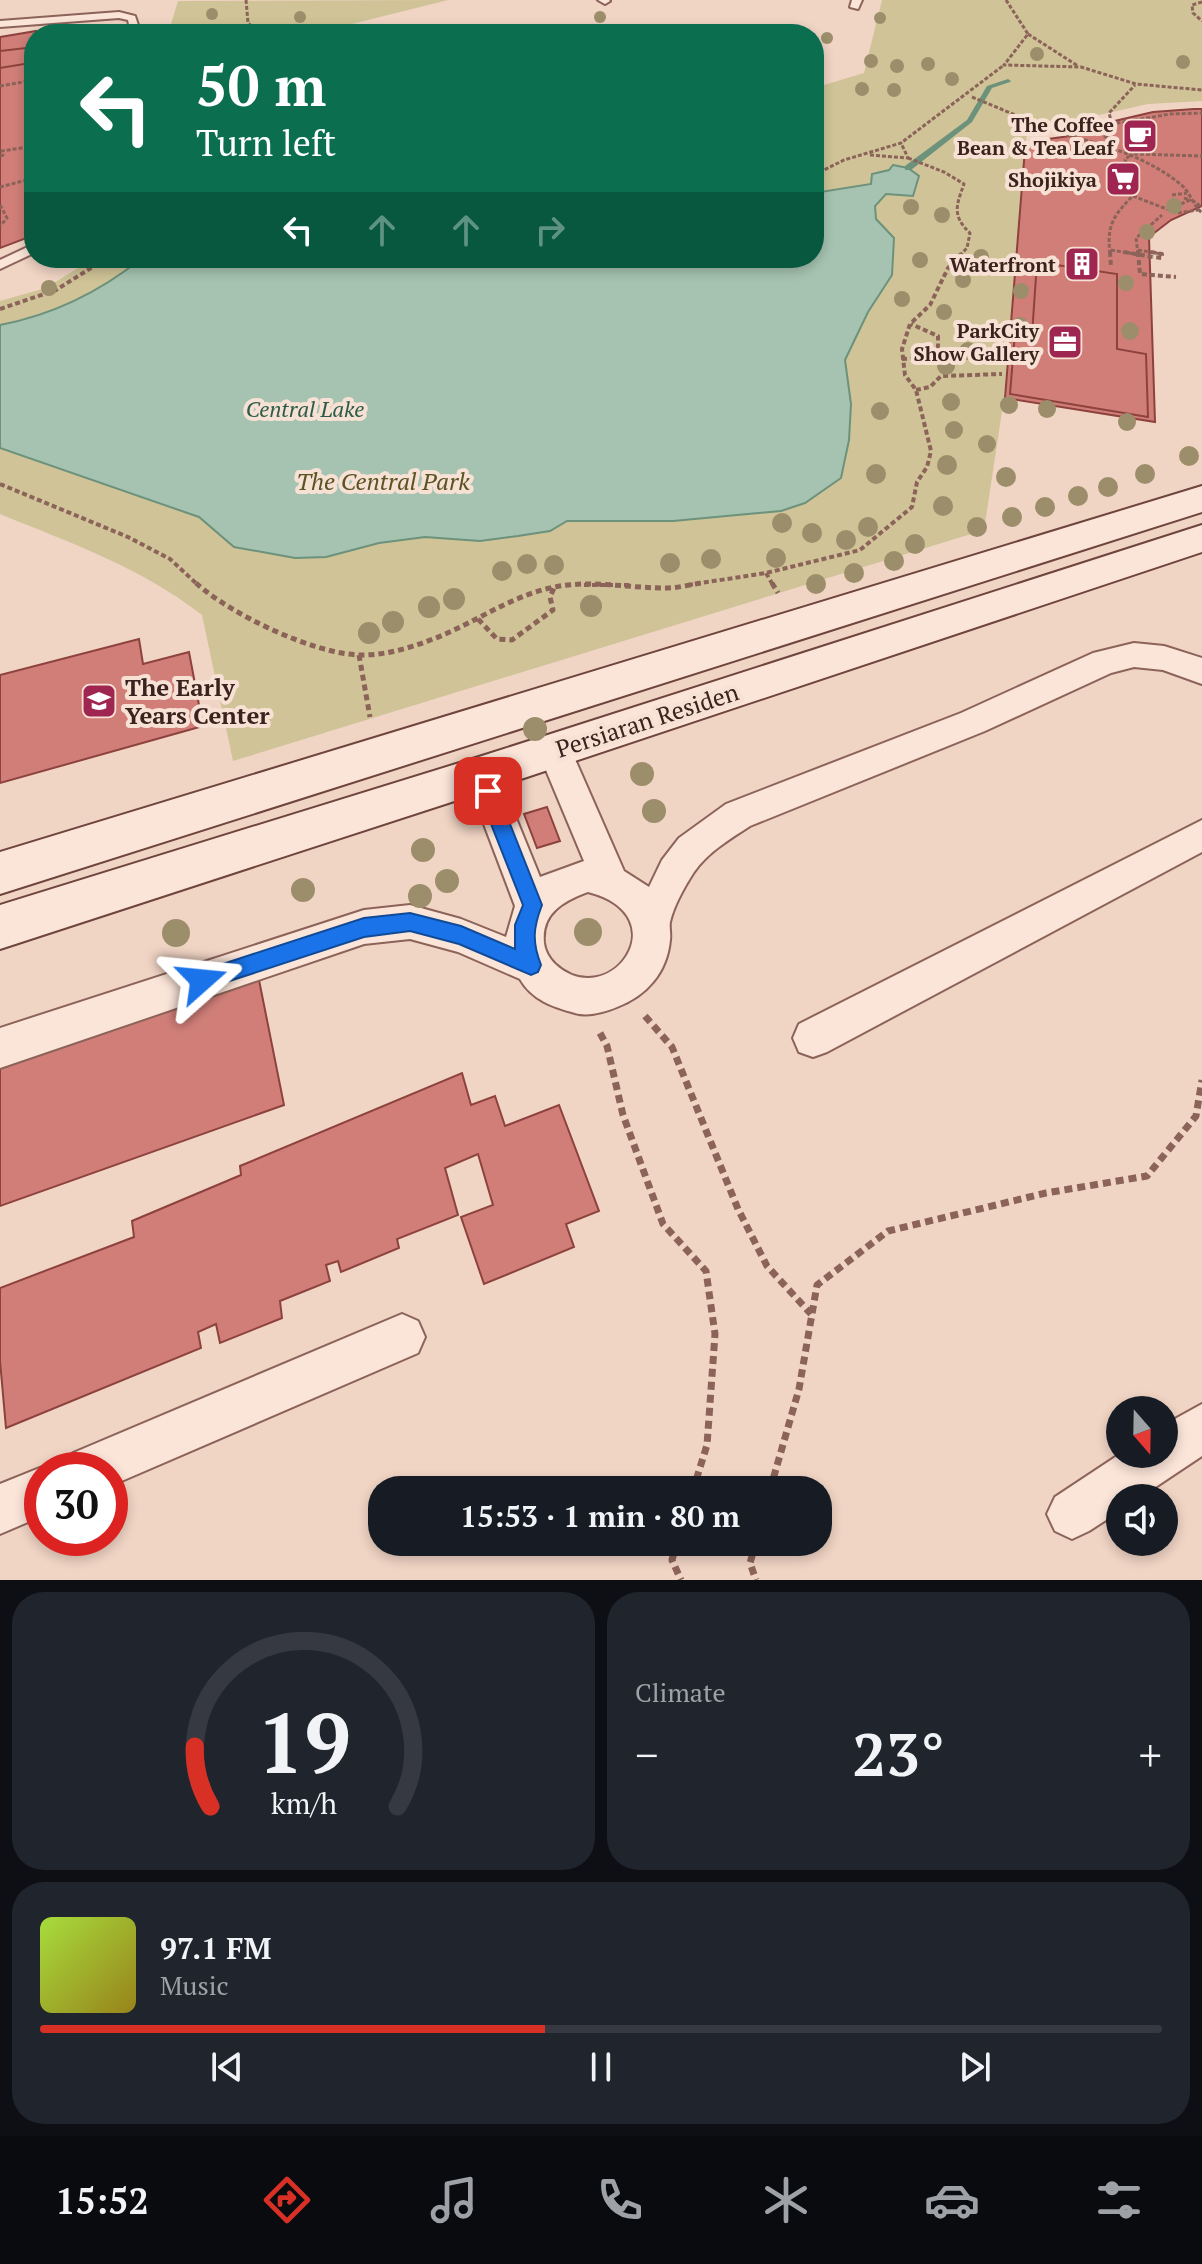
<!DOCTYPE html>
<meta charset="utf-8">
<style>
:root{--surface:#171b24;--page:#20242c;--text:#f1f3f6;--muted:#9ea1a6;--line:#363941;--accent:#d93025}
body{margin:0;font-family:"PT Serif",serif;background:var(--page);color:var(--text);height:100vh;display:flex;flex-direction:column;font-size:30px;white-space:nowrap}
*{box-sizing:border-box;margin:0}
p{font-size:26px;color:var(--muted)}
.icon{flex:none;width:44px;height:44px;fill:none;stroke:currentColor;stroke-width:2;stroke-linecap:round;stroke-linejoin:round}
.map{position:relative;height:1580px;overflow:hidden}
.sheet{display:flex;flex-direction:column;gap:12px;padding:12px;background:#0d0f14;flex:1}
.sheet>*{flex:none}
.guide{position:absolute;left:24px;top:24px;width:800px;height:244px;border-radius:32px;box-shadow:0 4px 12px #0003;background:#0b6e4f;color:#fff;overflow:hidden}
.needle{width:52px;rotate:160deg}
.controls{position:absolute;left:1106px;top:1396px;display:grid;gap:16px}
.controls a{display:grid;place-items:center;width:72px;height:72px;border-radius:50%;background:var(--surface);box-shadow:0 4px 12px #0003;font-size:40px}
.speed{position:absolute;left:24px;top:1452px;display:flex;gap:16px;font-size:40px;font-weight:700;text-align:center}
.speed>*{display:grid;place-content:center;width:104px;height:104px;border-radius:50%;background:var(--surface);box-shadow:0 4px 12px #0003;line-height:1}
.speed .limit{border:12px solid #d22;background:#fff;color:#111}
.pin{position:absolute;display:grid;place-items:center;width:68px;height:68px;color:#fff;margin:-34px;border-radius:16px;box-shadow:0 4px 12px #0006}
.me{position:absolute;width:88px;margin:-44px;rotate:72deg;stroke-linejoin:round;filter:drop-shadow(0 0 6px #0008)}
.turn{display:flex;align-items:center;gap:28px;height:168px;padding:0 40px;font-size:36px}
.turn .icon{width:104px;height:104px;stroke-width:2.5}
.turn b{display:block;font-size:56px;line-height:68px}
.lanes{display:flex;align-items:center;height:76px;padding:0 40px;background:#0003;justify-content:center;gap:40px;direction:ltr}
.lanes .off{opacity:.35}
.big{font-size:60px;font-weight:700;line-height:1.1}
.sheet .card{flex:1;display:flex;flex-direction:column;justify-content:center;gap:12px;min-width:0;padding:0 28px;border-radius:32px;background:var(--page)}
.sheet .dial{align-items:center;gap:0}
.dial svg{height:208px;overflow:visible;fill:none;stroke:var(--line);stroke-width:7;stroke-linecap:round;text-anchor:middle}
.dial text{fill:var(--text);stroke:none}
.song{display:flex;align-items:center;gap:24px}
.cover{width:96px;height:96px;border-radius:12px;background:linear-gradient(135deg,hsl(80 70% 55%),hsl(50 70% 35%))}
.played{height:8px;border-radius:4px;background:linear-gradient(90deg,var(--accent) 45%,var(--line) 45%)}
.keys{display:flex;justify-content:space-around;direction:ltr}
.heat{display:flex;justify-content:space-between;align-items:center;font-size:44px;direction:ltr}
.sheet .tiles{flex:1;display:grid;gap:12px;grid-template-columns:1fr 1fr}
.card:last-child{grid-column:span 2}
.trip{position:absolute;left:368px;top:1476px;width:464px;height:80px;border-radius:32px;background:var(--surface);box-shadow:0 4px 12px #0003;font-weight:700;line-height:80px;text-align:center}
.tabs{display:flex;height:128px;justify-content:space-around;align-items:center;background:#090b0e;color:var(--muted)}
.tabs .icon{width:56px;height:56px}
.tabs .on{color:var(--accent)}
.tabs b{font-size:36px;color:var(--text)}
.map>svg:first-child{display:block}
.green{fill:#cfc397}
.water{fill:#a6c3b1;stroke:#6c927c;stroke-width:2}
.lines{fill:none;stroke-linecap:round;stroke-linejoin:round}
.stream{fill:#6c927c;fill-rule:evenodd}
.building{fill:#d17e78;stroke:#8d423e;stroke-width:2}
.lane-casing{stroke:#8c6359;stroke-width:4}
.street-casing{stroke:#8c6359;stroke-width:4}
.secondary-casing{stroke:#6e443c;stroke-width:4}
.path-far3{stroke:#8c6359;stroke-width:3;stroke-dasharray:4 2;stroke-linecap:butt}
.path-far2{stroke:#8c6359;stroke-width:4;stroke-dasharray:5 3;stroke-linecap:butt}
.path-far1{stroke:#8c6359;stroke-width:5;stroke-dasharray:6 4;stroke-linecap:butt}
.path{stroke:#8c6359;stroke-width:7;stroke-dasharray:8 5;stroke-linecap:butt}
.lane{fill:#fbe4d8;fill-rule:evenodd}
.street{fill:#fbe4d8;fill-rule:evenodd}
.secondary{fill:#fbe4d8;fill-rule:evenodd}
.path-bridge-far1{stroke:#8c6359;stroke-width:3;stroke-dasharray:4 2;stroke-linecap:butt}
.path-bridge{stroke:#8c6359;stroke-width:4;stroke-dasharray:5 3;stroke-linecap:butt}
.tree{fill:#9d8e6b}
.route{fill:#1a73e8;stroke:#114b97;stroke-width:2}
.labels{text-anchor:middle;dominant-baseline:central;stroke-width:8;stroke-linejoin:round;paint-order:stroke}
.far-poi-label{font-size:20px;font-weight:bold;fill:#3b221e;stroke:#f7e1d4;text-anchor:end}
.far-water-label{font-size:22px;font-style:italic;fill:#2c5c49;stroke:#f7e1d4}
.park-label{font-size:24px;font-style:italic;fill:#595423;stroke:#f7e1d4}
.poi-label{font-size:24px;font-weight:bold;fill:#3b221e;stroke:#f7e1d4;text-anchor:start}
.street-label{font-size:24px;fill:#3b221e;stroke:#f7e1d4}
</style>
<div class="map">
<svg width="1202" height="1580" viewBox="0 0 1202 1580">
<rect width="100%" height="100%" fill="#f0d4c4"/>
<!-- green -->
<path class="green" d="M448,0L344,26L352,34H168L178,1Z
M882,0H1202V101L1148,104L1027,131L1004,398L984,530L233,761L202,615C142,568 71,543 0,514V301L46,288L94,258H814V88L864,73Z"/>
<!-- water -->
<path class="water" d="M893,165L908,168L919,176L913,196L886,194L875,206L876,219L894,238L892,275L868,312L845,360L851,404L849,440L841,478L805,503L781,511L673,521H567L550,531L518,536L480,541L425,537L379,543L326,557L295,558L234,547L199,517L0,448V325C52,315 101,291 142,258H814V193L871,184L872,174L889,170Z"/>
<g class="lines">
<!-- stream -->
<path class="stream" d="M1008,79L1011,81L1010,82L992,88L972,122L911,170H905V166L967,120L987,86Z"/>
</g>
<!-- building -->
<path class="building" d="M120,26L123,34H77Z
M36,31L34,67L30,63L0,68V37Z
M34,47V230L24,239L0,248V51Z
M1194,109H1202V206L1171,220L1149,237L1155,422L1005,398L1025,149L1048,139L1077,135L1089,127L1153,112Z
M1037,262L1117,274V349L1146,354L1148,417L1010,394L1015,333L1032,335Z
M139,639L143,664L189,652L203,726L0,783V675Z
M547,807L560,841L537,848L524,814Z
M259,980L284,1105L0,1206V1065Z
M462,1073L471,1105L495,1096L505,1126L559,1105L599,1211L566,1224L574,1247L484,1284L461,1217L493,1205L478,1154L445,1168L458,1215L397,1239L399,1248L341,1272L338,1261L326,1265L330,1281L280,1301L282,1318L220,1343L216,1324L198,1332L201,1348L6,1428L0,1361V1288L134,1237L132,1221L241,1175L240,1166Z"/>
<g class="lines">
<defs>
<path id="lane" d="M598,0H609L610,1L605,4Z
M852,0H862L858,9L850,7Z
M119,12L135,16L141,34H131L128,20L119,18L0,27V21Z
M34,244V253L0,269V260Z"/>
<path id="street" d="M1134,643L1164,646L1202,658V684L1163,670L1134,667L1111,673L985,731L750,826C730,839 708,852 694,872C685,886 674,905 670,922C669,927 671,934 670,940C667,973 646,996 617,1007C605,1012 588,1017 575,1013C553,1007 532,1000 520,979L458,952L410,939L364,944L0,1068V1028L364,910L410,905L461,919L506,937L515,906L465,774L470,764L482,760L494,764L540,877L584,861L538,751L543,741L555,737L567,741L624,871L649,887L662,860L679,838L726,804L961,713L1093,653ZM588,892C681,916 609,1014 555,964C549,958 545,951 544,943C541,913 564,901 588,892Z
M1202,820V852L827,1052L813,1057L799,1052L793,1038L799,1024Z
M402,1314L418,1321L425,1337L418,1353L110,1486V1470H66L73,1453Z
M1202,1404V1456L1139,1498H1120V1511L1089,1531L1072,1539L1055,1531L1047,1514L1055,1497L1120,1454H1164V1425Z
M42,1467L50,1470H42V1516L0,1534V1484Z"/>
<path id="secondary" d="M1202,486V512L0,894V852Z
M1202,525V552L482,792L0,949V905L482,756Z"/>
</defs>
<!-- lane casing -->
<use href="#lane" class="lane-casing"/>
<!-- street casing -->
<use href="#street" class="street-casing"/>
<!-- secondary casing -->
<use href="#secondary" class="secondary-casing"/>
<!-- path-far3 -->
<path class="path-far3" d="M246,0L248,23L260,34
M1006,0L1028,34L1004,65L1081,67L1136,84L1202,90
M1202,2L1192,5L1193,13L1202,21
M1028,34L1078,66
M0,86L34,80
M972,97L1037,124
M1112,124L1109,113L1135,85
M1055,132C1098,143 1144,155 1179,183C1190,191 1192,204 1202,213
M1117,145L1103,135L1112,124L1170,114L1202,113
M1134,154L1202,156
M870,155L908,158L901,143
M0,156L3,155L2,151L34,146
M908,158L944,172L964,184C956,206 952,216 970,233L967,248L961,254
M814,175L844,160L901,143L1004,65
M0,187L34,178
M1172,195L1187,193
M1133,196L1177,213L1198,210L1199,205L1192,200
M0,205L7,218L0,226
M1170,209L1190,200
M1111,250L1123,252
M1138,250L1162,254
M1110,254C1106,221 1116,214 1137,191L1136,181L1125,160L1129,156
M1138,254L1136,238L1162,215"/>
<!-- path-far2 -->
<path class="path-far2" d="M1110,252L1111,267
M1138,252L1140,274L1176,277
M1151,252L1162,254V258L1153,257
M0,309L56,290L107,258
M902,359L929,358L938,348V336L911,324
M916,390L930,387L941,376L1002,374
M0,484L128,537L170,559L198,585
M766,573L773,585
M584,585H629
M688,585L766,573L860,550L912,507L917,482L927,467L931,451L916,390L905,375L902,349L910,324L930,305L948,268L963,252"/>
<!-- path-far1 -->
<path class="path-far1" d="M196,583C230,614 315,655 362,655C386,655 410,648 433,639C473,624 507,598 550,588C588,579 626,588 665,588C677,588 690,585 701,583
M772,583L778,593
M478,619L497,639L512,640L553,610L550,597L554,588
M359,655L370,717"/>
<!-- path -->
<path class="path" d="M645,1016L672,1047L738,1209L767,1266L811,1314
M600,1033L607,1046L623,1115L663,1224L706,1271L715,1334L707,1445L693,1490
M770,1490L799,1389L817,1285L888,1231L1046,1193L1147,1176L1196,1116L1202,1080
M677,1542L672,1560L681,1580
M756,1542L750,1563L756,1580"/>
<!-- lane -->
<use href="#lane" class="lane"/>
<!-- street -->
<use href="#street" class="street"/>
<!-- secondary -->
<use href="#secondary" class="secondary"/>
<!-- path-bridge-far1 -->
<path class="path-bridge-far1" d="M1129,156L1134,154
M1184,198L1191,200
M1123,252L1136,254"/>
<!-- path-bridge -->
<path class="path-bridge" d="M1124,252L1153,257"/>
</g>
<!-- trees -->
<g class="tree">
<circle cx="212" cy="14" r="6"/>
<circle cx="300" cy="17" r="6"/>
<circle cx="600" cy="17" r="6"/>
<circle cx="880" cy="18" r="6"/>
<circle cx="827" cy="38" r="6"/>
<circle cx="1037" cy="54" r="7"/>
<circle cx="871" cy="61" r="7"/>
<circle cx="1183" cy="62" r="7"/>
<circle cx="928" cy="64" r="7"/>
<circle cx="897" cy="66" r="7"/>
<circle cx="952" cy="79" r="7"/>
<circle cx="862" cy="89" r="7"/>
<circle cx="894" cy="90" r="7"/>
<circle cx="1174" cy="206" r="8"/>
<circle cx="911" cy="207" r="8"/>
<circle cx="942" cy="215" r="8"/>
<circle cx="1147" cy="232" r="8"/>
<circle cx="981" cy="257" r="8"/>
<circle cx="920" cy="260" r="8"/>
<circle cx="963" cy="280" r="8"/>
<circle cx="1126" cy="283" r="8"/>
<circle cx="49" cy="288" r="8"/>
<circle cx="1021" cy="291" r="8"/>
<circle cx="902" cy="299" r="8"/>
<circle cx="944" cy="312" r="8"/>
<circle cx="1020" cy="326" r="9"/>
<circle cx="1130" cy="331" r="9"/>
<circle cx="968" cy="351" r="9"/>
<circle cx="946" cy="366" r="9"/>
<circle cx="951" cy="402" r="9"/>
<circle cx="1009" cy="405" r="9"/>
<circle cx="1047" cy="409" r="9"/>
<circle cx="880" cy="411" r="9"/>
<circle cx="1127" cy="422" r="9"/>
<circle cx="954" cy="430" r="9"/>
<circle cx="987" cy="444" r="9"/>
<circle cx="1189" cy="456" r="10"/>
<circle cx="947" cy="465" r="10"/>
<circle cx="876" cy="474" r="10"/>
<circle cx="1145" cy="474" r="10"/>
<circle cx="1006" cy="477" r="10"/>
<circle cx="1108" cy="487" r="10"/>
<circle cx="1078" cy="496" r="10"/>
<circle cx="943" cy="506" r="10"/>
<circle cx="1045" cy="507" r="10"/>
<circle cx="1012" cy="517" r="10"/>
<circle cx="782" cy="523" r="10"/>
<circle cx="868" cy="527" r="10"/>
<circle cx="977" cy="527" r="10"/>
<circle cx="812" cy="533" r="10"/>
<circle cx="846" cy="540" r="10"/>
<circle cx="915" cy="544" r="10"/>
<circle cx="776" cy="558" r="10"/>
<circle cx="711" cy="559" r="10"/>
<circle cx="894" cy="561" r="10"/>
<circle cx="670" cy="563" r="10"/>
<circle cx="527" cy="564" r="10"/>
<circle cx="554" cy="565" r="10"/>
<circle cx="502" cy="571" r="10"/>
<circle cx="854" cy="573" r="10"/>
<circle cx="816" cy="584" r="10"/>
<circle cx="454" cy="599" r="11"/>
<circle cx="591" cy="606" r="11"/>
<circle cx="429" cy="607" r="11"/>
<circle cx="393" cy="622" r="11"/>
<circle cx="369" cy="633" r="11"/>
<circle cx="535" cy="729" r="12"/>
<circle cx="642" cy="774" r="12"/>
<circle cx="654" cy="811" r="12"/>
<circle cx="423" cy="850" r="12"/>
<circle cx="447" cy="881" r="12"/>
<circle cx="303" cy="890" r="12"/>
<circle cx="420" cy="896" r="12"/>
<circle cx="588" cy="932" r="14"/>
<circle cx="176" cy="933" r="14"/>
</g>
<!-- route -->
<path class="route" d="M488,783L494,786L497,791L542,905C533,928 532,942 541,965L538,972L531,975L459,944L410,931L364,937L202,990L195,987L192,980L195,973L364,918L410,913L461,926L515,949V925L523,905L478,791L481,786Z"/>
<!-- icons -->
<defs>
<symbol id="cafe-square" viewBox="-11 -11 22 22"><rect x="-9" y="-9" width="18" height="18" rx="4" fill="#9f2650" stroke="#f7e1d4"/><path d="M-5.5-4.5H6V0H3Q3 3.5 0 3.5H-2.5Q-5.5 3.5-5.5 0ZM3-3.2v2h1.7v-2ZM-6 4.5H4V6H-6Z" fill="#fff"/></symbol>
<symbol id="supermarket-square" viewBox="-11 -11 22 22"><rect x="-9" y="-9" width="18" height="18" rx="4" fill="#9f2650" stroke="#f7e1d4"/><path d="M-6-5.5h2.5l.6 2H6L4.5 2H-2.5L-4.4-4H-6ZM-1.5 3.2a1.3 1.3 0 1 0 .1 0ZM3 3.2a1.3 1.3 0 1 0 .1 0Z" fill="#fff"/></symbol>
<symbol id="building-square" viewBox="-11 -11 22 22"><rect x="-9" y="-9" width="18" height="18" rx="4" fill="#9f2650" stroke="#f7e1d4"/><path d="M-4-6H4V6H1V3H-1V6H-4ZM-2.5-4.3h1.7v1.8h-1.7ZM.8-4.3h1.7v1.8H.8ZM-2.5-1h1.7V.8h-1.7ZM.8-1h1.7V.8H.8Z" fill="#fff"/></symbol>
<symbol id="office-square" viewBox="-11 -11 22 22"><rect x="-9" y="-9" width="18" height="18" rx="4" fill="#9f2650" stroke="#f7e1d4"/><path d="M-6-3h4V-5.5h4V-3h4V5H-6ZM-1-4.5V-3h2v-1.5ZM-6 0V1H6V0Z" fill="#fff"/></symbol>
<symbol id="school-square" viewBox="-11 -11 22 22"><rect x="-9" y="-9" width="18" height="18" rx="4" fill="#9f2650" stroke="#f7e1d4"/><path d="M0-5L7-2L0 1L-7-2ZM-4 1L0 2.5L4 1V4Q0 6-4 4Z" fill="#fff"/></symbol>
</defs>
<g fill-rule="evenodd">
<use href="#cafe-square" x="1120" y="116" width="40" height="40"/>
<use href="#supermarket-square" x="1103" y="159" width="40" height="40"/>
<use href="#building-square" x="1062" y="244" width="40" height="40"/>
<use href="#office-square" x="1045" y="322" width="40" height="40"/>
<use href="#school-square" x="79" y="681" width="40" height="40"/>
</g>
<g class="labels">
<!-- far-poi labels -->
<g class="far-poi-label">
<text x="1114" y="124">The Coffee<tspan x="1114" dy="23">Bean &amp; Tea Leaf</tspan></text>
<text x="1097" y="179">Shojikiya</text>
<text x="1056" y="264">Waterfront</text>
<text x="1039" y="330">ParkCity<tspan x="1039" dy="23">Show Gallery</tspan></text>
</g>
<!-- far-water labels -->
<g class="far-water-label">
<text x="305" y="408">Central Lake</text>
</g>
<!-- park labels -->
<g class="park-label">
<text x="383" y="481">The Central Park</text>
</g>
<!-- poi labels -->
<g class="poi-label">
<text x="125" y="687">The Early<tspan x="125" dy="28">Years Center</tspan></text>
</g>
<!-- street labels -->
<g class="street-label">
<text transform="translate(647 720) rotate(-18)">Persiaran Residen</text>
</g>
</g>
</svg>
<div class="controls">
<a><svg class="needle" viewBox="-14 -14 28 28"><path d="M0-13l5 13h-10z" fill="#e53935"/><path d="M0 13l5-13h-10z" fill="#9ea1a6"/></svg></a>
<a><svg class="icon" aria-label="sound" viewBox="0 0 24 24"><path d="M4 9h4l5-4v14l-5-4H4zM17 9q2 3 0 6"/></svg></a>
</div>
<div class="speed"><div class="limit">30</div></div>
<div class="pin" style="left:488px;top:791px;background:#d93025"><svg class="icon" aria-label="arrive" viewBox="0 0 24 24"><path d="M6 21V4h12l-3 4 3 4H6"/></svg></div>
<svg class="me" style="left:202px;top:980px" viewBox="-20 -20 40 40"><path d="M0-17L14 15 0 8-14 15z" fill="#1a73e8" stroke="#fff" stroke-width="4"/></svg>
<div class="trip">15:53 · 1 min · 80 m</div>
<div class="guide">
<div class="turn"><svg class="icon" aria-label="left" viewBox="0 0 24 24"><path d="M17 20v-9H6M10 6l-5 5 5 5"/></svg><div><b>50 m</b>Turn left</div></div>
<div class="lanes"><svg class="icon" aria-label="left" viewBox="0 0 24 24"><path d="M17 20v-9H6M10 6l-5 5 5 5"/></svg><svg class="icon off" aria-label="ahead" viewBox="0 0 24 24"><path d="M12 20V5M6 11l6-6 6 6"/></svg><svg class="icon off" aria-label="ahead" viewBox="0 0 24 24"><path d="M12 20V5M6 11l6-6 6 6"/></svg><svg class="icon off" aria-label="right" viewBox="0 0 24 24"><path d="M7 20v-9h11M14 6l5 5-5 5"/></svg></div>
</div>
</div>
<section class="sheet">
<div class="tiles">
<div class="card dial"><svg viewBox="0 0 100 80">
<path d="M14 69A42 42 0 1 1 86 69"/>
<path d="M14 69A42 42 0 0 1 8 46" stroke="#d93025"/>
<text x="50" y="56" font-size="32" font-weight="700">19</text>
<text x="50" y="72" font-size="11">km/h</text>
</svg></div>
<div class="card"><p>Climate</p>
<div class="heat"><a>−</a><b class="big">23°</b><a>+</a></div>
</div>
<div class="card">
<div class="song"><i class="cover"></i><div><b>97.1 FM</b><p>Music</p></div></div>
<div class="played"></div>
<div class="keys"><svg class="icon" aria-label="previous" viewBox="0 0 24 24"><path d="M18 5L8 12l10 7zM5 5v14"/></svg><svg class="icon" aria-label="pause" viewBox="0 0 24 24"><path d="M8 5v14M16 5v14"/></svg><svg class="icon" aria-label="next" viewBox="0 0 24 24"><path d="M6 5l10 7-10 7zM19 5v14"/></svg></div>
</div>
</div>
</section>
<nav class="tabs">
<b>15:52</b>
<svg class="icon on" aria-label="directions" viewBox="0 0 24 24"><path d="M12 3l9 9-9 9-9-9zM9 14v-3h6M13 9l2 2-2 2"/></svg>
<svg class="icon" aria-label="music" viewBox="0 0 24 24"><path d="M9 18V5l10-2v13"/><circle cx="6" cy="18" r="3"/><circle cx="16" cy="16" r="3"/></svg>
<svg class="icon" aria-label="phone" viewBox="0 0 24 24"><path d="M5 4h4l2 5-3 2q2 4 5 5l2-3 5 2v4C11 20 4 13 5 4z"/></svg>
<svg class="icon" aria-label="climate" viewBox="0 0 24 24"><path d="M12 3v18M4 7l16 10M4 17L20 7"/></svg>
<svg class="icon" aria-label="car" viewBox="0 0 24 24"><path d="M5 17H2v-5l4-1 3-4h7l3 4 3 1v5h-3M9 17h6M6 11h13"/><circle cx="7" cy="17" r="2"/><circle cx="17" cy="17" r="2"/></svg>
<svg class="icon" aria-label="filters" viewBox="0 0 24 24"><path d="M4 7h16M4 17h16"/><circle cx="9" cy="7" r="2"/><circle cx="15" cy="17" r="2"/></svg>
</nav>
